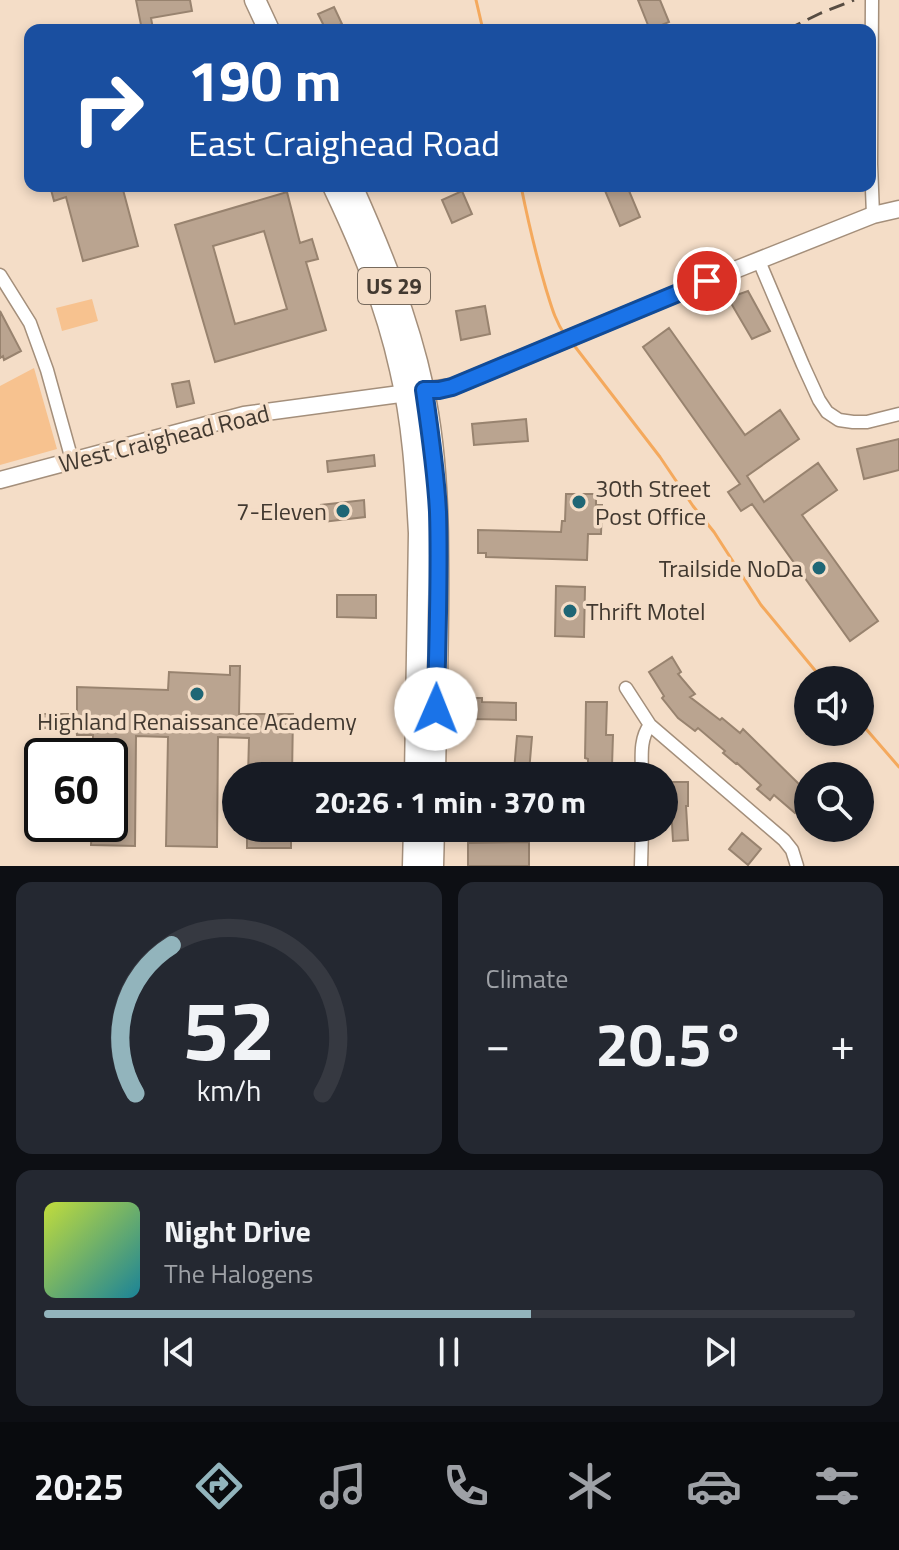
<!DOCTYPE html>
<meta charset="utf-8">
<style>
:root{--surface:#171b24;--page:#242831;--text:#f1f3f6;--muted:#9ea1a6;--line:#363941;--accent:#92b4bc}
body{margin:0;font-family:"Titillium Web",sans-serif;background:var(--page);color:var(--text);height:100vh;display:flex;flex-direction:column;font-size:30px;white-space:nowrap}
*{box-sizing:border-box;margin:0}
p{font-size:26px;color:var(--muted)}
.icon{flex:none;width:44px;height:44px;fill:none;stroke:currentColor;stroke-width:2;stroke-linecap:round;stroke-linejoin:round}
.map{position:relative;height:866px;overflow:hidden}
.panel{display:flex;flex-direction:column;gap:16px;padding:16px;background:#0d0f14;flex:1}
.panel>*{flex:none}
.guide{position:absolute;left:24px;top:24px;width:852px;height:168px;border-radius:16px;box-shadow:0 4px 12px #0003;background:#1a4fa0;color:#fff;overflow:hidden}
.buttons{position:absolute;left:794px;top:666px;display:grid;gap:16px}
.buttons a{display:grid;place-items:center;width:80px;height:80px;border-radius:50%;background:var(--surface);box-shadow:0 4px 12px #0003;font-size:40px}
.speed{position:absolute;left:24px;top:738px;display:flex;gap:16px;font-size:40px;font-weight:700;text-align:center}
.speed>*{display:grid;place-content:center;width:104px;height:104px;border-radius:50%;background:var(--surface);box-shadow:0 4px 12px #0003;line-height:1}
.speed .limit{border:4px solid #111;border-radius:12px;background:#fff;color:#111}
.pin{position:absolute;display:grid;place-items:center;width:68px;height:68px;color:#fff;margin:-34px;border:4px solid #fff;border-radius:50%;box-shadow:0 2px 8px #0007}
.me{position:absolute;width:88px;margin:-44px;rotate:1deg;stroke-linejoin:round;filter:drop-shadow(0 0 6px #0008)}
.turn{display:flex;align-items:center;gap:28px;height:168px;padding:0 32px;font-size:36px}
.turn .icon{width:104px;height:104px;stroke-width:2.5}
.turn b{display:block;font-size:56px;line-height:68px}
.big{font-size:60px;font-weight:700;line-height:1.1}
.panel .tile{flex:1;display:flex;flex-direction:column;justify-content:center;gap:12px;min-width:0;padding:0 28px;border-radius:16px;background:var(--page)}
.panel .dial{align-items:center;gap:0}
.dial svg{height:208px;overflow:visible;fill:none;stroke:var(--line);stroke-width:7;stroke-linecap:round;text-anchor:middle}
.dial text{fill:var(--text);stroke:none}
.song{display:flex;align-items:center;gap:24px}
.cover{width:96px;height:96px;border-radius:12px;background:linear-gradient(135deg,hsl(70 70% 55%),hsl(190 70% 35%))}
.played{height:8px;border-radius:4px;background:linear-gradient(90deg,var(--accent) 60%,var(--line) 60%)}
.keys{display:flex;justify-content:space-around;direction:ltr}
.heat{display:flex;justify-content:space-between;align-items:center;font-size:44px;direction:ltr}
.panel .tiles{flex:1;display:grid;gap:16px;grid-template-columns:1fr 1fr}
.tile:last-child{grid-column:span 2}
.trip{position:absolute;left:222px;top:762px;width:456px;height:80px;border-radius:40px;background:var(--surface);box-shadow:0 4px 12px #0003;font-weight:700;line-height:80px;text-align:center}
.tabs{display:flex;height:128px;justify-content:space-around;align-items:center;background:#090b0e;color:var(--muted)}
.tabs .icon{width:56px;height:56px}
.tabs .selected{color:var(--accent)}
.tabs b{font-size:36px;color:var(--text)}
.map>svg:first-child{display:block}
.green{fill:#f7c28f}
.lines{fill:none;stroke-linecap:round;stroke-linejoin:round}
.stream{stroke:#f4a95d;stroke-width:3}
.building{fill:#baa490;stroke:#98836f;stroke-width:2;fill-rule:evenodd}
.minor-casing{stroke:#a48f7b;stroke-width:15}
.tertiary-casing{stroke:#a48f7b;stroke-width:19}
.primary-casing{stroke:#a48f7b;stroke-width:23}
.minor{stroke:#fff;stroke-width:12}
.tertiary{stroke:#fff;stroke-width:16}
.primary{stroke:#fff;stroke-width:20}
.rail{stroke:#574c42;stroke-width:3;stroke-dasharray:16 8;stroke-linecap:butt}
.route-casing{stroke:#114b97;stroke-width:20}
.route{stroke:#1a73e8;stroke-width:14}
.poi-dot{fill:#1f6675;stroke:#f4ddc7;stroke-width:3}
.labels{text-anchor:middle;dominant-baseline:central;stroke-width:7;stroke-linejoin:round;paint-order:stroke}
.shield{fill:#f4ddc7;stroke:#776a5d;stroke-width:2}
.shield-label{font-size:22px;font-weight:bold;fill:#423930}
.street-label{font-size:24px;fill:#423930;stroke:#f4ddc7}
.poi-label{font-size:24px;fill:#423930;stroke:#f4ddc7;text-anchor:start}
</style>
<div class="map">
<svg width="899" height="866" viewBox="0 0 899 866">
<rect width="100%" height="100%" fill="#f4ddc7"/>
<!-- green -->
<path class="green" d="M92,299L98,321L62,331L56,308Z
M34,368L57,449L0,465V386Z"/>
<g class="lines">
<!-- stream -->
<path class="stream" d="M476,0L483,30
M521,186C528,221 536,255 546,289C551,305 555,321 565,335
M573,344L660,457L693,506L714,532L761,605L823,680
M860,722L899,767"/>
</g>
<!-- building -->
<path class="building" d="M136,0H190L192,11L151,18L153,29L142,30Z
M638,0H660L669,22L650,30Z
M334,7L342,24L326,30L318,14Z
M50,186H122L138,246L83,261L66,197L54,201Z
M603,186H627L640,217L620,226Z
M462,191L472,214L452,223L442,200Z
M287,192L300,243L312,239L318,259L306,262L326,330L215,362L175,225ZM264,231L287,309L235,324L213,246Z
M748,291L770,331L752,339L728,298Z
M485,306L490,334L461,340L456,311Z
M0,311L21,351L4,360L3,356L0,358Z
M669,328L745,435L780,410L799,439L747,476L764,502L818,463L837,490L802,515L878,621L850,641L752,504L741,511L728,492L740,484L643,347Z
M189,381L194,403L177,407L172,384Z
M526,419L528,441L474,445L472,424Z
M899,439V470L864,479L857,449Z
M374,455L375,466L328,472L327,461Z
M566,494H596V505H602L601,534H588L587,560L486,557V553H478V530L561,532L562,521H565Z
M364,500L365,517L323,522L321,505Z
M556,586L585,587L584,637L555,636Z
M337,595H376V618L337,617Z
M672,657L681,672L678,674L695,694L690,697L720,720L722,718L740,733L743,729L805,790L801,796L806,800L795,813L774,795L770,800L757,789L761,785L737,763L736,764L723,753L725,751L698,728L695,731L678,718L662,698L664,696L649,672Z
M230,666H240L239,714H293L292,776H248L249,738L218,737L217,847L166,846L168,737L136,736L135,846L91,845L92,824H110V756H93V735H77L76,728H42V714H77V687L168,690L169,672L230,675Z
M471,698H482V702L516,703V720L471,719Z
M586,702H607L606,735H613L612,766H617V776H588V759L585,758Z
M517,736L532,737L529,772L514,771Z
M667,782H688V806H686L688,840L673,841L671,806H667Z
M247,828H291V848H247Z
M742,833L761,849L748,865L729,849Z
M529,842V866H468V843Z"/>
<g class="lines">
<defs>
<path id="minor" d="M872,0L871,164L873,215
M759,261L803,365L819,400L827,412L839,420L853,422H867L899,414
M0,275L30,323L47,370L72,460
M626,688L650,725L784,840L792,850L797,866
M642,776C642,759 639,739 650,725
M641,866L642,828"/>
<path id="tertiary" d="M0,480L244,415L452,387L707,281L873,215L899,209"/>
<path id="primary" d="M255,0L269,30
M333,186C361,245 386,305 400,369C413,423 416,479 419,533L415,776
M352,186C381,251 408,317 423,387C435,442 438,500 438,556C439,630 436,703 435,776
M413,866L414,828
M433,866L434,828"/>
</defs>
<!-- minor casing -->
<use href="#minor" class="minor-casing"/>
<!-- tertiary casing -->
<use href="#tertiary" class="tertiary-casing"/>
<!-- primary casing -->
<use href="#primary" class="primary-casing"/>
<!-- minor -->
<use href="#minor" class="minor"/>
<!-- tertiary -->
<use href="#tertiary" class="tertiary"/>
<!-- primary -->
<use href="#primary" class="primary"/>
<!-- rail -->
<path class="rail" d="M786,30L821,13L854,0"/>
</g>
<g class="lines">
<defs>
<path id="route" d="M436,709C437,643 440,578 438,512C436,471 430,431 424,390H439L452,387L707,281"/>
</defs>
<!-- route casing -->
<use href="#route" class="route-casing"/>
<!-- route -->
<use href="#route" class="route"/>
</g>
<!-- markers -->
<g class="poi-dot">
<circle cx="579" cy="502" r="8"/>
<circle cx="343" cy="511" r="8"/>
<circle cx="819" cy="568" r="8"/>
<circle cx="570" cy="611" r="8"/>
<circle cx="197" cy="694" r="8"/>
</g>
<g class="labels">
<!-- shield labels -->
<rect class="shield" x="358" y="268" width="72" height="36" rx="6"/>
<g class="shield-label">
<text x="394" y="286">US 29</text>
</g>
<!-- street labels -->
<g class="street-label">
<text transform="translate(164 438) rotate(-14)">West Craighead Road</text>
</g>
<!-- poi labels -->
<g class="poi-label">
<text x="595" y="488">30th Street<tspan x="595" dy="28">Post Office</tspan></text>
<text x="327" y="511" text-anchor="end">7-Eleven</text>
<text x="803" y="568" text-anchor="end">Trailside NoDa</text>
<text x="586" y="611">Thrift Motel</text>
<text x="197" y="721" text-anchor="middle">Highland Renaissance Academy</text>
</g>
</g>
</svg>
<div class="buttons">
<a><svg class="icon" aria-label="sound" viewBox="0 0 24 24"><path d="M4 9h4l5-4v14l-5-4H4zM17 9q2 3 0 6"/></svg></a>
<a><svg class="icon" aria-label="search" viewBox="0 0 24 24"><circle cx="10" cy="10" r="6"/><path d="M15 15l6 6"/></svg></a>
</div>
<div class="speed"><div class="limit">60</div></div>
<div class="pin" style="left:707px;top:281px;background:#d93025"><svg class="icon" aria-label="arrive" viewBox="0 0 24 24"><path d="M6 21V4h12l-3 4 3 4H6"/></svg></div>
<svg class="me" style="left:436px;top:709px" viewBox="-20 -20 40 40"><circle r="19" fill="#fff"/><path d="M0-13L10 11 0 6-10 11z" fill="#1a73e8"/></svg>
<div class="trip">20:26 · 1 min · 370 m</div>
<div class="guide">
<div class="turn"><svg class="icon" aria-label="right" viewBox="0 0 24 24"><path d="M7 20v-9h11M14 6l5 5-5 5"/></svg><div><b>190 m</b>East Craighead Road</div></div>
</div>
</div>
<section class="panel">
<div class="tiles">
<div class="tile dial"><svg viewBox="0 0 100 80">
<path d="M14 69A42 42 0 1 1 86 69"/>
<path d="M14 69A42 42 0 0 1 28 12" stroke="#92b4bc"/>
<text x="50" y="56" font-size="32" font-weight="700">52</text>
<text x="50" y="72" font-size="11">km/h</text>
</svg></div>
<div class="tile"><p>Climate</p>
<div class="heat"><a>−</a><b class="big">20.5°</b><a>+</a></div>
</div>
<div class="tile">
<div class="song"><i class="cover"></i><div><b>Night Drive</b><p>The Halogens</p></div></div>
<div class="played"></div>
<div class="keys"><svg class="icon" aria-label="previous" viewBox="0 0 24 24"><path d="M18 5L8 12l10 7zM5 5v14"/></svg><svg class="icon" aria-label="pause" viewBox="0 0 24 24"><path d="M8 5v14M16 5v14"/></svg><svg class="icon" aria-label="next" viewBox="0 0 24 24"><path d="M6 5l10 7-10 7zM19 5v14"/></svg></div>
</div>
</div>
</section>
<nav class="tabs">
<b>20:25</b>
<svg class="icon selected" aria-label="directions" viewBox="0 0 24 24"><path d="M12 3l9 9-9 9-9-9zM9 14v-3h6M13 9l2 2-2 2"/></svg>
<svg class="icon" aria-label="music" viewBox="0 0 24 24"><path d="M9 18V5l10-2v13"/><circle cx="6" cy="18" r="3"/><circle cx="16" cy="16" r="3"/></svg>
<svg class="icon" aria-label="phone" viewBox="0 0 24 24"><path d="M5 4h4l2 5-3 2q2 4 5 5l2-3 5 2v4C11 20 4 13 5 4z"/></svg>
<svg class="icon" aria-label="climate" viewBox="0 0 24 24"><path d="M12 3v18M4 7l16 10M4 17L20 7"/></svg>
<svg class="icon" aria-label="car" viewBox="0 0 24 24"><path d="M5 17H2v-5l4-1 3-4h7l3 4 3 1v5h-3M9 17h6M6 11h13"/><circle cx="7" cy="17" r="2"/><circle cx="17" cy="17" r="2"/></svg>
<svg class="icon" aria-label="filters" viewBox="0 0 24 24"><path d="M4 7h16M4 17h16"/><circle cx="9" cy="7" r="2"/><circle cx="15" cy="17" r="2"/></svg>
</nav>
